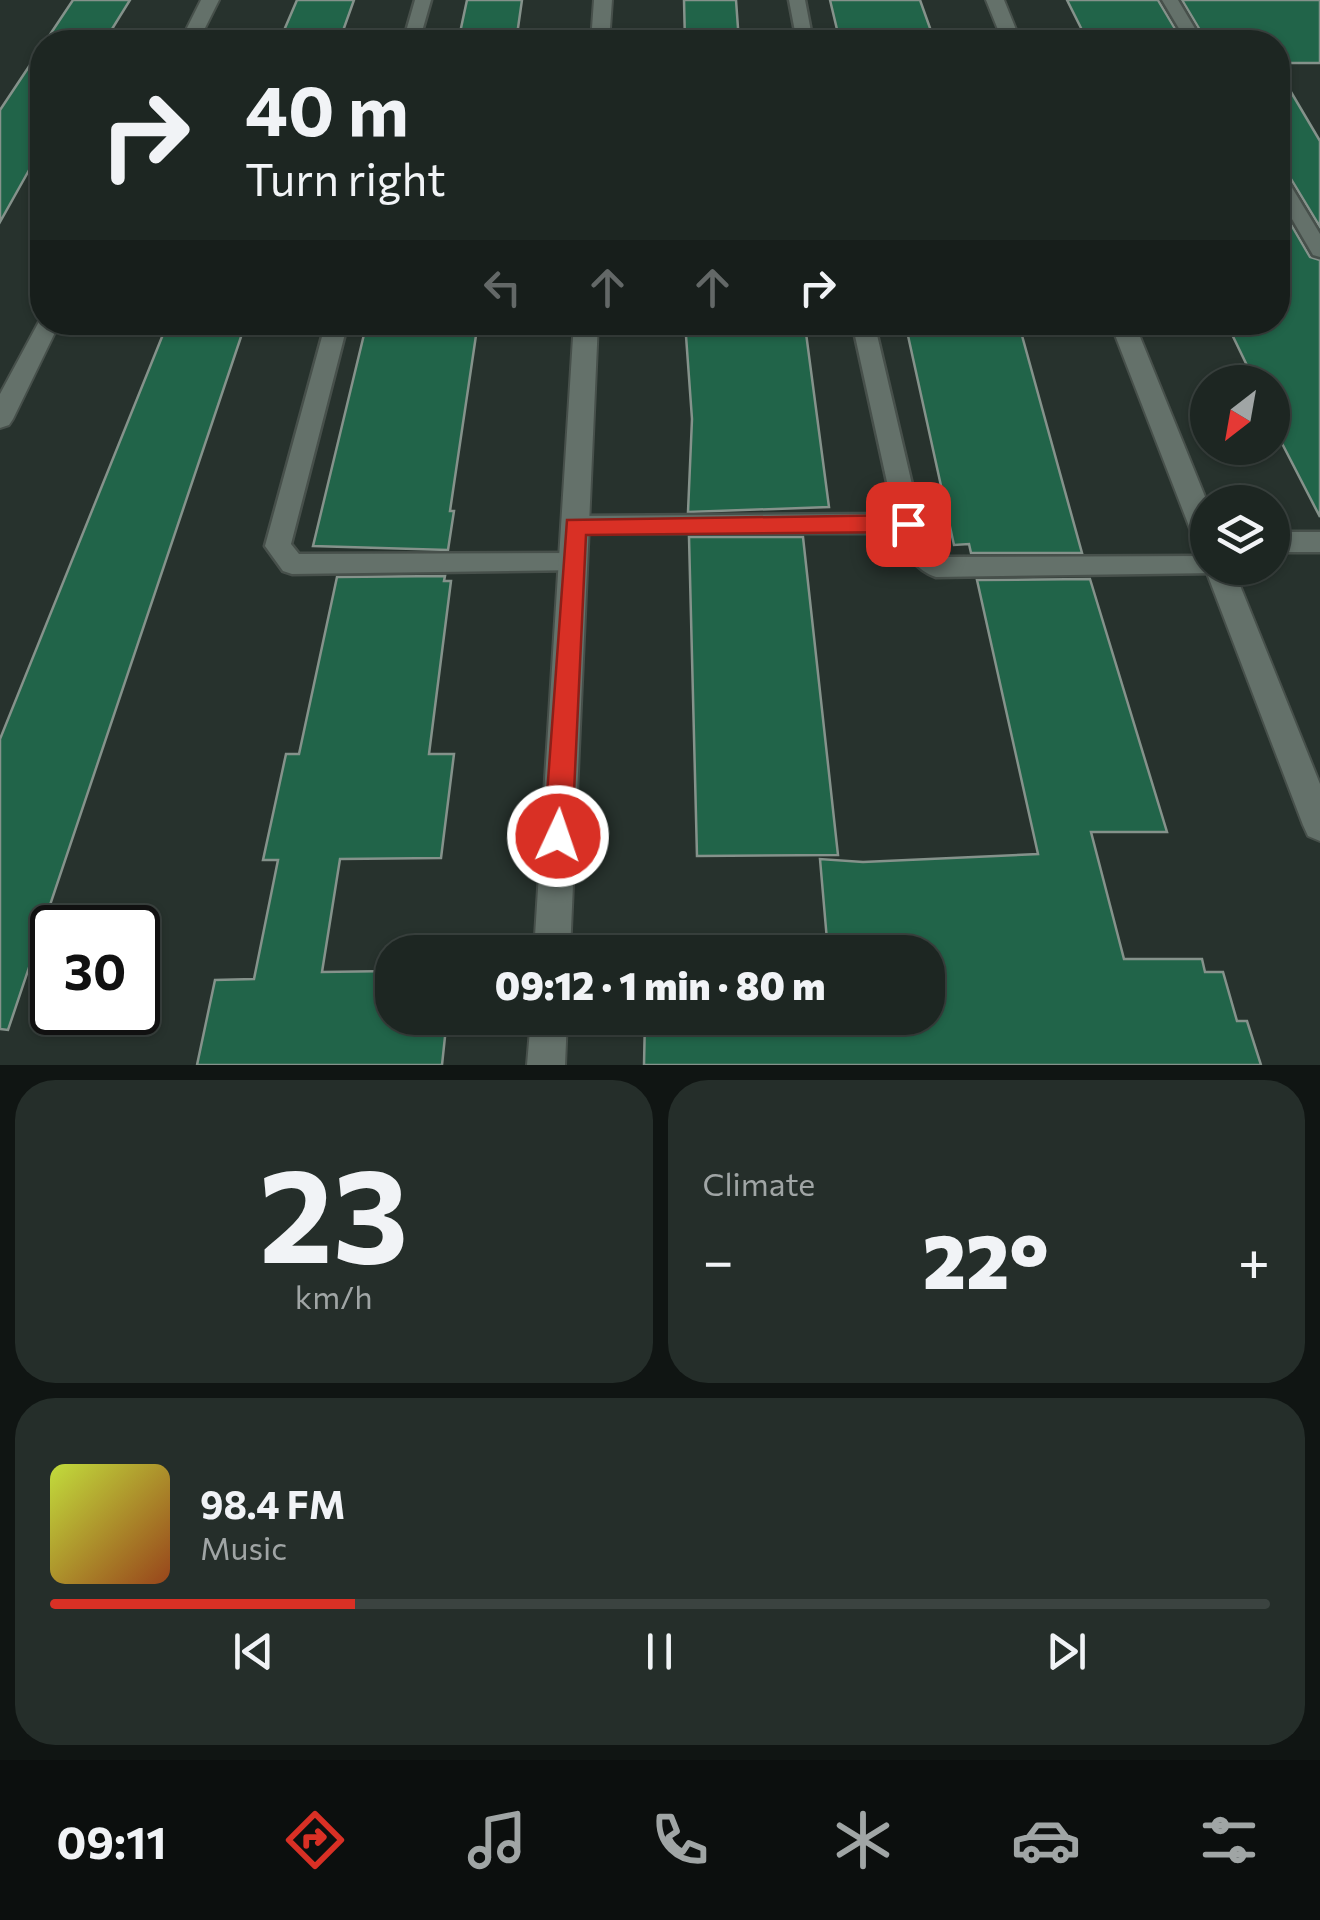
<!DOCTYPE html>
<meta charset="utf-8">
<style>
:root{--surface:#1d2622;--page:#252e2a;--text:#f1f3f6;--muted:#a0a5a5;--line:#3b4340;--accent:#d93025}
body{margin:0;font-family:Commissioner,sans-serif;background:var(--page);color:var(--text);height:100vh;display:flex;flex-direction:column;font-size:38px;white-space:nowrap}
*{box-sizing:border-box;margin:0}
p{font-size:32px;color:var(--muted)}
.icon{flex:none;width:55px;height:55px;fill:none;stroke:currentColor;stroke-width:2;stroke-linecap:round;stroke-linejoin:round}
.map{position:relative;height:1065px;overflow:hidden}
.drawer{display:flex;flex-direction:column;gap:15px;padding:15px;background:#101513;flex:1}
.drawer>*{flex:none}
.hud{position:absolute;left:30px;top:30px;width:1260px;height:305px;border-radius:40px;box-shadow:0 2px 8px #0004,0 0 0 2px var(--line);background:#1d2622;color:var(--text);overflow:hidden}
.needle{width:65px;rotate:211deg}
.buttons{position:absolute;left:1190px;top:365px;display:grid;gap:20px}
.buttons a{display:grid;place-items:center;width:100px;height:100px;border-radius:50%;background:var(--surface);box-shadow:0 2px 8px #0004,0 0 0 2px var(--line);font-size:50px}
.speed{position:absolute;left:30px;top:905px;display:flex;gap:20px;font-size:50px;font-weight:700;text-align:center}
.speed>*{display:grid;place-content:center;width:130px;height:130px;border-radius:50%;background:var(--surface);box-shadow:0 2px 8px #0004,0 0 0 2px var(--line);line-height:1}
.speed .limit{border:5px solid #111;border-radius:15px;background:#fff;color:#111}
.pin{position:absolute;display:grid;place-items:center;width:85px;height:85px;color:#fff;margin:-42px;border-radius:20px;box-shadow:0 5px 15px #0006}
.me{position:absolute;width:110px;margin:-55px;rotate:3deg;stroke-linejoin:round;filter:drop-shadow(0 0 8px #0008)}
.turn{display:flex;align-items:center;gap:35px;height:210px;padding:0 50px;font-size:45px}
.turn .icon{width:130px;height:130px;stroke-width:2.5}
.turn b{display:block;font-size:70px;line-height:85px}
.lanes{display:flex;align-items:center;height:95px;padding:0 50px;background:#0003;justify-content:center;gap:50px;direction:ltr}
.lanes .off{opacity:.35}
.big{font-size:75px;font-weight:800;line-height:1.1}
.drawer .card{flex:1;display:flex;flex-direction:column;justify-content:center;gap:15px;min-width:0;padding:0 35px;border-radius:40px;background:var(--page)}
.drawer .dial{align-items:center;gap:0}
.dial b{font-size:130px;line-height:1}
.song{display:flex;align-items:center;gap:30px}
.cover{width:120px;height:120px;border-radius:15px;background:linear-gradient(135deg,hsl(70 70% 55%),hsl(20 70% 35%))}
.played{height:10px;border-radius:5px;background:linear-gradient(90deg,var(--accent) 25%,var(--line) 25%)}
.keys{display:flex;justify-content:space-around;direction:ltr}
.heat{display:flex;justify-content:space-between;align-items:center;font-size:55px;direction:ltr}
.drawer .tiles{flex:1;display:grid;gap:15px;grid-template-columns:1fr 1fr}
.card:last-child{grid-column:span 2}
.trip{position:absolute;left:375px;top:935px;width:570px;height:100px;border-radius:40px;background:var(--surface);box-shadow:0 2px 8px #0004,0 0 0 2px var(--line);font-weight:800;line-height:100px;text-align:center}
.tabs{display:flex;height:160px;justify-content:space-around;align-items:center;background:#0c0f0e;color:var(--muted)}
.tabs .icon{width:70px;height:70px}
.tabs .selected{color:var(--accent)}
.tabs b{font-size:45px;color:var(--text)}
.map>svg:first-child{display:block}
.building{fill:#216449;stroke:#85928b;stroke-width:2.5}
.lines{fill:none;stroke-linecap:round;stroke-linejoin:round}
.service-casing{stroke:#47504b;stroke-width:5}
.minor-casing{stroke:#47504b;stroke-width:4}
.service{fill:#64716a;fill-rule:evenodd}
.minor{fill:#64716a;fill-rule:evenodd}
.route{fill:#d93025;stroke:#8d1f18;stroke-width:2.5}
</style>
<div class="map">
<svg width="1320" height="1065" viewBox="0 0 1320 1065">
<rect width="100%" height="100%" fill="#27322d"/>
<!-- building -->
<path class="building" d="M73,0H130L104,42H45Z
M297,0H354L339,42H279Z
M467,0H522L516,42H458Z
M684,0H736L739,42H685Z
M830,0H920L935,42H840Z
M1067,0H1158L1183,42H1088Z
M1182,0H1320V63H1278V42H1207Z
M42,47V147L0,222V110Z
M1278,70L1320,141V227L1288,174L1278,171Z
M1278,202L1310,257L1320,260V517L1272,424V382H1255L1226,322H1278Z
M168,322H246L8,1030L0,1029V739Z
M367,322H478L450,511H454L448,550L313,546Z
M685,322H767L769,334L806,333L829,507L688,512L692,419Z
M905,322H1013L1015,332H1021L1082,553H971L969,544L954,545Z
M689,537H803L838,855L697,856Z
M445,576L444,581H451L429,754H454L441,858L340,859L322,972L392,971V1018H447L442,1065H197L215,980L254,979L278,860H263L286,754H299L337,577Z
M1090,579L1167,832H1091L1124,959H1202L1205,972H1223L1237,1021H1247L1261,1065H644L645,1018H928V952H814H828L820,859L863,862L1038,854L977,580Z"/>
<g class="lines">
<defs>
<path id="service" d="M415,0H431L419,42H403Z
M789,0H805L813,42H797Z
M1162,0H1178L1203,42H1187Z
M1278,174L1285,176L1320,234V257L1313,255L1278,195Z
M326,322H348L291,544L299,554L573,553L582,556L586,563L582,570L292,574L283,571L265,546Z
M852,322H874L925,540L942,557L1208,556V568H1220L1217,573L936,577C917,571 902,551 898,533H566L563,526L566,519L575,516L894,514Z
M1272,532H1320V552H1272Z"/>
<path id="minor" d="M201,0H219L198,42H180Z
M594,0H612L609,42H591Z
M986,0H1004L1021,42H1003Z
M42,316V322H60L13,419L9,425L0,428V394Z
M574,322H598L570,952H534Z
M1110,322H1134L1208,504V550L1198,547L1194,539Z
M1208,563V568H1233L1320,784V841L1308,836L1303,825L1205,568Z
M531,1018H567L565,1065H527Z"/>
</defs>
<!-- service casing -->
<use href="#service" class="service-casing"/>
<!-- minor casing -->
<use href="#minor" class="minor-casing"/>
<!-- service -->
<use href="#service" class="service"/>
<!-- minor -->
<use href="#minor" class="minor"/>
</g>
<!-- route -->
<path class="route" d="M908,515L919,524L908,532L586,535L572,836L568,845L558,849L548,845L544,836L567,520Z"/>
</svg>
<div class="buttons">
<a><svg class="needle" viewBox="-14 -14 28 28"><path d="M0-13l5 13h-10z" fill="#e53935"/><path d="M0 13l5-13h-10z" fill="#a0a5a5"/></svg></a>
<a><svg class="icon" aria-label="layers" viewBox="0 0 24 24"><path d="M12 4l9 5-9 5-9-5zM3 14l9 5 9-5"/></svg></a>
</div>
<div class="speed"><div class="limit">30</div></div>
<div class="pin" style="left:908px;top:524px;background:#d93025"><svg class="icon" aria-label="arrive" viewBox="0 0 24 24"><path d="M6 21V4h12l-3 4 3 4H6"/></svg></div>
<svg class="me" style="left:558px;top:836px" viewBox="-20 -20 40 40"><circle r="17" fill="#d93025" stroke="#fff" stroke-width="3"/><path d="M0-11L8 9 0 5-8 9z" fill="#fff"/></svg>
<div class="trip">09:12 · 1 min · 80 m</div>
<div class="hud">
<div class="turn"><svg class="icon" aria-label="right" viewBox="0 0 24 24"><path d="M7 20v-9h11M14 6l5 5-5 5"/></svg><div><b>40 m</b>Turn right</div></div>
<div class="lanes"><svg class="icon off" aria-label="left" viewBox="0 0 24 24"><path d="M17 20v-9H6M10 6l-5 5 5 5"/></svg><svg class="icon off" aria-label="ahead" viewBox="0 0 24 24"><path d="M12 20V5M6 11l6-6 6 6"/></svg><svg class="icon off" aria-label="ahead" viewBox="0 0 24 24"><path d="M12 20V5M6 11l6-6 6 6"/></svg><svg class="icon" aria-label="right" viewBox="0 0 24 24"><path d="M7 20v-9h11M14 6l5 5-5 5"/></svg></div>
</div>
</div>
<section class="drawer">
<div class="tiles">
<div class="card dial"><b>23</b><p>km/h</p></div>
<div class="card"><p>Climate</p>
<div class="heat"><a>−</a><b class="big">22°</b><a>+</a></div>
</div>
<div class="card">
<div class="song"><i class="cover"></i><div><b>98.4 FM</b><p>Music</p></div></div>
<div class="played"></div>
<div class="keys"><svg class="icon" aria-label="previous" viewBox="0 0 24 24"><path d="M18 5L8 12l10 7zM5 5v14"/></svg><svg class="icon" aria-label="pause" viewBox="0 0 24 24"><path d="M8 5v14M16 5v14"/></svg><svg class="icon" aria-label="next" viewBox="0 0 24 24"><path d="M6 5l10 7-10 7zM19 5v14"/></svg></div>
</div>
</div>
</section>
<nav class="tabs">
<b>09:11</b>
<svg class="icon selected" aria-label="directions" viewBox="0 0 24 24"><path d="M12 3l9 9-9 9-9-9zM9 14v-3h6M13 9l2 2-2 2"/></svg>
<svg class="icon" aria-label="music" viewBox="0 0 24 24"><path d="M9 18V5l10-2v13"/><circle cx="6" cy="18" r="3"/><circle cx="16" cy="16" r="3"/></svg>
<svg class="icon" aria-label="phone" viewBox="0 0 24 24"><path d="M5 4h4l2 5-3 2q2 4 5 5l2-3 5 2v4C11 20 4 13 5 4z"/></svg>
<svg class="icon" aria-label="climate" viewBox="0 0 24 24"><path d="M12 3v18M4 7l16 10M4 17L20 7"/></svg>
<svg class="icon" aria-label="car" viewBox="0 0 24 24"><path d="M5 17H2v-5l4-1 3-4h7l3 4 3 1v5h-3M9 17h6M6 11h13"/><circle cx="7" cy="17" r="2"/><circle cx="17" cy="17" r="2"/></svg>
<svg class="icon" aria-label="filters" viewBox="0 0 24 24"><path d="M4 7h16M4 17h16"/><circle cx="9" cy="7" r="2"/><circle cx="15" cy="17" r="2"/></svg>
</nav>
